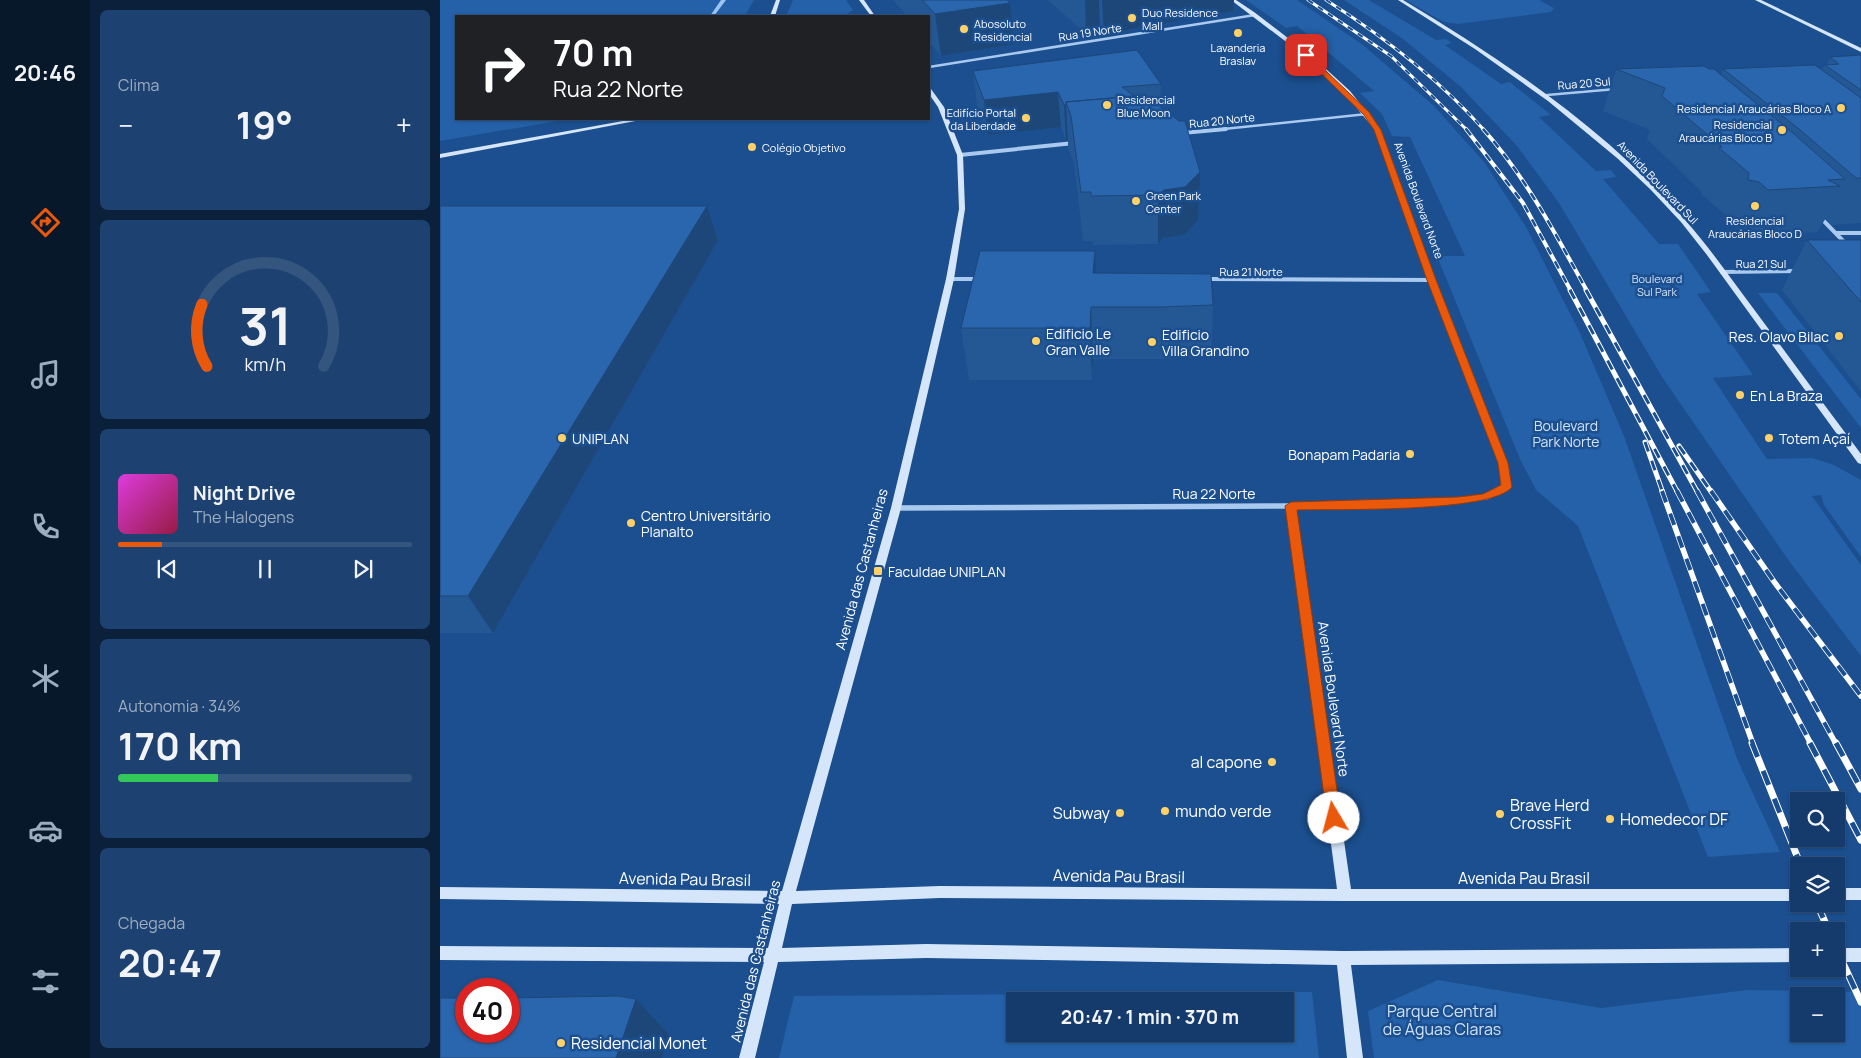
<!DOCTYPE html>
<html lang="pt">
<meta charset="utf-8">
<style>
:root{--surface:#143b6b;--page:#1d4271;--text:#f1f3f6;--muted:#9dadc1;--line:#33557e;--accent:#ea580c}
body{margin:0;font-family:Manrope,sans-serif;background:var(--page);color:var(--text);height:100vh;display:flex;flex-direction:column;font-size:19px;white-space:nowrap}
*{box-sizing:border-box;margin:0}
p{font-size:16px;color:var(--muted)}
.icon{flex:none;width:28px;height:28px;fill:none;stroke:currentColor;stroke-width:2;stroke-linecap:round;stroke-linejoin:round}
.map{position:relative;flex:1;overflow:hidden}
.panel{display:flex;flex-direction:column;gap:10px;padding:10px;background:#0b203b;width:350px}
.panel>*{flex:none}
.hud{position:absolute;left:15px;top:15px;width:475px;height:105px;border-radius:0px;box-shadow:0 1px 4px #0004,0 0 0 1px var(--line);background:#202124;color:#fff;overflow:hidden}
.buttons{position:absolute;left:1350px;top:792px;display:grid;gap:10px}
.buttons a{display:grid;place-items:center;width:55px;height:55px;border-radius:0px;background:var(--surface);box-shadow:0 1px 4px #0004,0 0 0 1px var(--line);font-size:25px}
.speed{position:absolute;left:15px;top:978px;display:flex;gap:10px;font-size:25px;font-weight:700;text-align:center}
.speed>*{display:grid;place-content:center;width:65px;height:65px;border-radius:50%;background:var(--surface);box-shadow:0 1px 4px #0004,0 0 0 1px var(--line);line-height:1}
.speed .limit{border:8px solid #d22;background:#fff;color:#111}
.pin{position:absolute;display:grid;place-items:center;width:42px;height:42px;color:#fff;margin:-21px;border-radius:10px;box-shadow:0 2px 8px #0006}
.me{position:absolute;width:55px;margin:-28px;rotate:352deg;stroke-linejoin:round;filter:drop-shadow(0 0 4px #0008)}
.turn{display:flex;align-items:center;gap:18px;height:105px;padding:0 15px;font-size:22px}
.turn .icon{width:65px;height:65px;stroke-width:2.5}
.turn b{display:block;font-size:35px;line-height:42px}
.big{font-size:38px;font-weight:700;line-height:1.1}
.panel .card{flex:1;display:flex;flex-direction:column;justify-content:center;gap:8px;min-width:0;padding:0 18px;border-radius:8px;background:var(--page)}
.panel .dial{align-items:center;gap:0}
.dial svg{height:130px;overflow:visible;fill:none;stroke:var(--line);stroke-width:7;stroke-linecap:round;text-anchor:middle}
.dial text{fill:var(--text);stroke:none}
.song{display:flex;align-items:center;gap:15px}
.cover{width:60px;height:60px;border-radius:8px;background:linear-gradient(135deg,hsl(300 70% 55%),hsl(340 70% 35%))}
.played{height:5px;border-radius:2px;background:linear-gradient(90deg,var(--accent) 15%,var(--line) 15%)}
.keys{display:flex;justify-content:space-around;direction:ltr}
.heat{display:flex;justify-content:space-between;align-items:center;font-size:28px;direction:ltr}
.charge{height:8px;border-radius:4px;background:linear-gradient(90deg,#34c759 34%,var(--line) 0)}
.trip{position:absolute;left:566px;top:992px;width:288px;height:50px;border-radius:0px;background:var(--surface);box-shadow:0 1px 4px #0004,0 0 0 1px var(--line);font-weight:700;line-height:50px;text-align:center}
main{display:flex;flex:1;min-height:0}
.dock{display:flex;flex-direction:column;width:90px;justify-content:space-around;align-items:center;background:#08182b;color:var(--muted)}
.dock .icon{width:35px;height:35px}
.dock .active{color:var(--accent)}
.dock b{font-size:22px;color:var(--text)}
.map>svg:first-child{display:block}
.green{fill:#2461a8;fill-rule:evenodd}
.lines{fill:none;stroke-linecap:round;stroke-linejoin:round}
.stream{fill:#9cc4f0;fill-rule:evenodd}
.street-far2{stroke:#a9c9ee;stroke-width:2.5}
.street-far1{stroke:#a9c9ee;stroke-width:4}
.street{stroke:#a9c9ee;stroke-width:5.5}
.secondary{fill:#d6e6fa;fill-rule:evenodd}
.rail-far4-casing{stroke:#fff;stroke-width:3}
.rail-far3-casing{stroke:#fff;stroke-width:4}
.rail-far2-casing{stroke:#fff;stroke-width:5}
.rail-far1-casing{stroke:#fff;stroke-width:5.5}
.rail-casing{stroke:#fff;stroke-width:7}
.rail-far4{stroke:#1b4f8f;stroke-width:2;stroke-dasharray:6;stroke-linecap:butt}
.rail-far3{stroke:#1b4f8f;stroke-width:2.5;stroke-dasharray:8;stroke-linecap:butt}
.rail-far2{stroke:#1b4f8f;stroke-width:3;stroke-dasharray:10;stroke-linecap:butt}
.rail-far1{stroke:#1b4f8f;stroke-width:4;stroke-dasharray:12;stroke-linecap:butt}
.rail{stroke:#1b4f8f;stroke-width:5;stroke-dasharray:15;stroke-linecap:butt}
.wall{fill:#245895}
.shaded-wall{fill:#1d4779}
.building{fill:#2a66ad;stroke:#1d4779}
.route{fill:#ea580c;stroke:#983908}
.poi-dot{fill:#ffd166;stroke:#1b4f8f;stroke-width:2}
.labels{text-anchor:middle;dominant-baseline:central;stroke-width:5;stroke-linejoin:round;paint-order:stroke}
.far-poi-label{font-size:11px;fill:#fff;stroke:#1b4f8f;text-anchor:start}
.far-street-label{font-size:11px;fill:#fff;stroke:#1b4f8f}
.far-park-label{font-size:11px;fill:#cfe3fa;stroke:#1b4f8f}
.poi-label{font-size:14px;fill:#fff;stroke:#1b4f8f;text-anchor:start}
.park-label{font-size:14px;fill:#cfe3fa;stroke:#1b4f8f}
.street-label{font-size:14px;fill:#fff;stroke:#1b4f8f}
.near-poi-label{font-size:16px;fill:#fff;stroke:#1b4f8f;text-anchor:start}
.near-street-label{font-size:16px;fill:#fff;stroke:#1b4f8f}
.near-park-label{font-size:16px;fill:#cfe3fa;stroke:#1b4f8f}
</style>
<main>
<nav class="dock">
<b>20:46</b>
<svg class="icon active" aria-label="directions" viewBox="0 0 24 24"><path d="M12 3l9 9-9 9-9-9zM9 14v-3h6M13 9l2 2-2 2"/></svg>
<svg class="icon" aria-label="music" viewBox="0 0 24 24"><path d="M9 18V5l10-2v13"/><circle cx="6" cy="18" r="3"/><circle cx="16" cy="16" r="3"/></svg>
<svg class="icon" aria-label="phone" viewBox="0 0 24 24"><path d="M5 4h4l2 5-3 2q2 4 5 5l2-3 5 2v4C11 20 4 13 5 4z"/></svg>
<svg class="icon" aria-label="climate" viewBox="0 0 24 24"><path d="M12 3v18M4 7l16 10M4 17L20 7"/></svg>
<svg class="icon" aria-label="car" viewBox="0 0 24 24"><path d="M5 17H2v-5l4-1 3-4h7l3 4 3 1v5h-3M9 17h6M6 11h13"/><circle cx="7" cy="17" r="2"/><circle cx="17" cy="17" r="2"/></svg>
<svg class="icon" aria-label="filters" viewBox="0 0 24 24"><path d="M4 7h16M4 17h16"/><circle cx="9" cy="7" r="2"/><circle cx="15" cy="17" r="2"/></svg>
</nav>
<section class="panel">
<div class="card"><p>Clima</p>
<div class="heat"><a>−</a><b class="big">19°</b><a>+</a></div>
</div>
<div class="card dial"><svg viewBox="0 0 100 80">
<path d="M14 69A42 42 0 1 1 86 69"/>
<path d="M14 69A42 42 0 0 1 11 31" stroke="#ea580c"/>
<text x="50" y="56" font-size="32" font-weight="700">31</text>
<text x="50" y="72" font-size="11">km/h</text>
</svg></div>
<div class="card">
<div class="song"><i class="cover"></i><div><b>Night Drive</b><p>The Halogens</p></div></div>
<div class="played"></div>
<div class="keys"><svg class="icon" aria-label="previous" viewBox="0 0 24 24"><path d="M18 5L8 12l10 7zM5 5v14"/></svg><svg class="icon" aria-label="pause" viewBox="0 0 24 24"><path d="M8 5v14M16 5v14"/></svg><svg class="icon" aria-label="next" viewBox="0 0 24 24"><path d="M6 5l10 7-10 7zM19 5v14"/></svg></div>
</div>
<div class="card"><p>Autonomia · 34%</p><b class="big">170 km</b><div class="charge"></div></div>
<div class="card"><p>Chegada</p><b class="big">20:47</b></div>
</section>
<div class="map">
<svg width="1421" height="1058" viewBox="0 0 1421 1058">
<rect width="100%" height="100%" fill="#1b4f8f"/>
<!-- green -->
<path class="green" d="M0,0H314L305,16H16V119H129L0,141Z
M353,0H406L413,10L404,16H346Z
M806,0H857L923,45L994,106L1045,163L1086,227L1140,333L1184,436L1298,761L1340,852L1268,857L1138,526L1096,490L1080,459L997,256H1025L970,137L952,136L942,114L920,93L934,91L857,26L846,28Z
M904,0H929L996,40L1006,39L1012,43L1005,45L1061,84L1070,82L1111,115L1099,117L1156,171L1171,170L1176,177L1163,179L1219,244H1238L1271,292L1257,294L1313,375L1273,378L1327,459L1372,458L1394,465L1421,480V557L1384,505L1381,495L1372,496L1421,565V656L1349,561L1222,377L1119,203L1077,146L1021,87L963,39Z
M965,0H1099L1114,8L1111,12L1018,24L1004,22Z
M1318,293H1337L1421,399V428Z
M998,980L1161,1008L1307,990L1421,992V1058H934L928,1011ZM1359,996H1396V1034H1359Z
M872,992L879,1058H339L354,996ZM575,1001H845V1034H575Z"/>
<g class="lines">
<!-- stream -->
<path class="stream" d="M281,0H286L274,16H270Z"/>
<!-- street-far2 -->
<path class="street-far2" d="M489,67L815,15
M1107,95L1176,89
M774,130L927,114"/>
<!-- street-far1 -->
<path class="street-far1" d="M742,133L786,129
M520,155L634,143
M1380,217L1407,245
M1396,233H1421
M1282,272L1358,271
M510,279H539
M767,279L992,280"/>
<!-- street -->
<path class="street" d="M456,508L851,506"/>
<!-- secondary -->
<path class="secondary" d="M336,0H340L335,16H330Z
M419,0H424L435,16H431Z
M791,0H796L814,12L873,57L910,91L941,130L996,280L1068,463L1071,487L1069,489L1049,499L1018,504L856,509L911,889H1359V901H905L500,898L352,904L342,948L486,944L903,951L1359,948V962L911,965L923,1058H907L897,965L486,958L338,962L315,1058H299L324,962L0,960V946L328,948L339,904L0,899V887L342,891L451,508L506,279L519,209L517,155L498,107L489,94V88L491,89L504,107L523,155L525,209L514,279L461,508L356,891L500,886L897,889L846,506L851,503L1018,498L1044,494L1061,485L1058,463L988,280L935,130L905,94L870,60Z
M958,0H963C1066,62 1167,130 1246,221C1270,248 1291,279 1313,308C1349,357 1385,406 1421,454V464L1418,463L1267,255L1241,222L1210,189L1177,158L1108,101L1035,49Z
M1315,0H1321L1421,48V52Z
M194,119H206L0,158V154Z
M1396,888H1421V900H1396Z
M1396,948H1421V962H1396Z"/>
<defs>
<path id="rail-far4" d="M868,0L951,56L1027,130
M886,0C944,37 998,78 1044,130"/>
<path id="rail-far3" d="M1026,129L1083,203L1131,291
M1043,129C1086,177 1116,235 1147,291"/>
<path id="rail-far2" d="M1130,290L1238,493
M1146,290L1258,493
M1205,442L1223,493
M1239,446L1272,493"/>
<path id="rail-far1" d="M1222,491L1313,744
M1237,491L1371,744
M1257,491L1396,744
M1271,491L1335,583L1421,696"/>
<path id="rail" d="M1312,743L1361,866
M1370,743L1421,840
M1396,743L1421,789
M1377,904L1389,931
M1396,948L1421,1002"/>
</defs>
<!-- rail-far4 casing -->
<use href="#rail-far4" class="rail-far4-casing"/>
<!-- rail-far3 casing -->
<use href="#rail-far3" class="rail-far3-casing"/>
<!-- rail-far2 casing -->
<use href="#rail-far2" class="rail-far2-casing"/>
<!-- rail-far1 casing -->
<use href="#rail-far1" class="rail-far1-casing"/>
<!-- rail casing -->
<use href="#rail" class="rail-casing"/>
<!-- rail-far4 -->
<use href="#rail-far4" class="rail-far4"/>
<!-- rail-far3 -->
<use href="#rail-far3" class="rail-far3"/>
<!-- rail-far2 -->
<use href="#rail-far2" class="rail-far2"/>
<!-- rail-far1 -->
<use href="#rail-far1" class="rail-far1"/>
<!-- rail -->
<use href="#rail" class="rail"/>
</g>
<!-- wall -->
<path class="wall" d="M453,0H567L570,3L574,44L501,56L489,42V16H467Z
M608,0H794L793,11L664,34L660,31L646,34Z
M1421,55V223L1392,225L1386,218L1377,232L1307,236L1298,228L1288,226L1290,219L1261,194L1262,192L1207,139L1210,130L1163,111L1176,69H1269L1281,75L1283,69L1382,70L1385,65H1387L1390,57Z
M533,71L721,84L720,107L758,220L744,235L723,238L718,244L653,245V241H643L634,163L628,148V141H626L621,127L548,135L537,105Z
M0,206H267L278,240L53,633H0Z
M1367,240H1421V391L1342,290Z
M656,273L773,305L771,357L720,359H653L652,380H529L521,328Z"/>
<!-- shaded-wall -->
<path class="shaded-wall" d="M645,0H659L660,31L646,34Z
M662,0H794L793,11L664,34Z
M570,3L574,44L501,56L495,14Z
M618,92L621,127L548,135L544,100Z
M624,105H626L628,141H626Z
M760,172L758,220L744,235L723,238L718,244V195L724,190Z
M267,206L278,240L53,633L28,596Z
M655,251L657,302L653,273Z
M651,307L653,359L652,380L650,328Z
M196,999L229,1035L222,1058H176Z"/>
<!-- building -->
<path class="building" d="M482,0H567L570,3L495,14Z
M697,50L721,84L682,87L694,96L626,102V105H624L618,92L544,100L533,71Z
M1421,55V90L1385,65L1399,64L1390,57Z
M1375,65L1421,98V178H1416L1359,129L1283,69Z
M1264,66L1269,69H1274L1354,134L1405,179L1388,180L1400,186L1328,190L1319,182L1308,180L1309,173L1279,148L1282,147L1222,96L1225,88L1176,69Z
M705,95L739,121H745L760,172L745,187L724,190L718,195L651,196V192H641L631,116L626,102Z
M0,206H267L28,596H0Z
M1367,240H1421V302Z
M540,251H655L653,273L771,274L773,305L721,307H651L650,328H521Z
M178,996L196,999L176,1058H0V998H26V1031H69V998Z"/>
<!-- route -->
<path class="route" d="M864,54H868L929,112L941,130L996,280L1068,463L1072,487C1052,513 895,509 857,510L901,818L899,822L894,824L889,822L887,818L845,506L851,502L1018,497L1043,494L1061,485L1058,463L987,280L934,130L924,115L864,57Z"/>
<!-- markers -->
<g class="poi-dot">
<circle cx="692" cy="18" r="5"/>
<circle cx="524" cy="29" r="5"/>
<circle cx="798" cy="33" r="5"/>
<circle cx="667" cy="105" r="5"/>
<circle cx="1401" cy="108" r="5"/>
<circle cx="586" cy="118" r="5"/>
<circle cx="1342" cy="130" r="5"/>
<circle cx="312" cy="147" r="5"/>
<circle cx="696" cy="201" r="5"/>
<circle cx="1315" cy="206" r="5"/>
<circle cx="1399" cy="336" r="5"/>
<circle cx="596" cy="341" r="5"/>
<circle cx="712" cy="342" r="5"/>
<circle cx="1300" cy="395" r="5"/>
<circle cx="122" cy="438" r="5"/>
<circle cx="1329" cy="438" r="5"/>
<circle cx="970" cy="454" r="5"/>
<circle cx="191" cy="523" r="5"/>
<rect x="433" y="566" width="10" height="10" rx="2.5"/>
<circle cx="832" cy="762" r="5"/>
<circle cx="725" cy="811" r="5"/>
<circle cx="680" cy="813" r="5"/>
<circle cx="1060" cy="814" r="5"/>
<circle cx="1170" cy="819" r="5"/>
<circle cx="121" cy="1043" r="5"/>
</g>
<g class="labels">
<!-- far-poi labels -->
<g class="far-poi-label">
<text x="702" y="12">Duo Residence<tspan x="702" dy="13">Mall</tspan></text>
<text x="534" y="23">Abosoluto<tspan x="534" dy="13">Residencial</tspan></text>
<text x="798" y="47" text-anchor="middle">Lavanderia<tspan x="798" dy="13">Braslav</tspan></text>
<text x="677" y="99">Residencial<tspan x="677" dy="13">Blue Moon</tspan></text>
<text x="1391" y="108" text-anchor="end">Residencial Araucárias Bloco A</text>
<text x="576" y="112" text-anchor="end">Edifício Portal<tspan x="576" dy="13">da Liberdade</tspan></text>
<text x="1332" y="124" text-anchor="end">Residencial<tspan x="1332" dy="13">Araucárias Bloco B</tspan></text>
<text x="322" y="147">Colégio Objetivo</text>
<text x="706" y="195">Green Park<tspan x="706" dy="13">Center</tspan></text>
<text x="1315" y="220" text-anchor="middle">Residencial<tspan x="1315" dy="13">Araucárias Bloco D</tspan></text>
</g>
<!-- far-street labels -->
<g class="far-street-label">
<text transform="translate(650 32) rotate(-9)">Rua 19 Norte</text>
<text transform="translate(1144 83) rotate(-5)">Rua 20 Sul</text>
<text transform="translate(782 120) rotate(-6)">Rua 20 Norte</text>
<text transform="translate(1218 182) rotate(46)">Avenida Boulevard Sul</text>
<text transform="translate(979 200) rotate(70)">Avenida Boulevard Norte</text>
<text x="1321" y="263">Rua 21 Sul</text>
<text x="811" y="271">Rua 21 Norte</text>
</g>
<!-- far-park labels -->
<g class="far-park-label">
<text x="1217" y="278">Boulevard<tspan x="1217" dy="13">Sul Park</tspan></text>
</g>
<!-- poi labels -->
<g class="poi-label">
<text x="606" y="333">Edificio Le<tspan x="606" dy="16">Gran Valle</tspan></text>
<text x="722" y="334">Edificio<tspan x="722" dy="16">Villa Grandino</tspan></text>
<text x="1389" y="336" text-anchor="end">Res. OIavo Bilac</text>
<text x="1310" y="395">En La Braza</text>
<text x="132" y="438">UNIPLAN</text>
<text x="1339" y="438">Totem Açaí</text>
<text x="960" y="454" text-anchor="end">Bonapam Padaria</text>
<text x="201" y="515">Centro Universitário<tspan x="201" dy="16">Planalto</tspan></text>
<text x="448" y="571">Faculdae UNIPLAN</text>
</g>
<!-- park labels -->
<g class="park-label">
<text x="1126" y="425">Boulevard<tspan x="1126" dy="16">Park Norte</tspan></text>
</g>
<!-- street labels -->
<g class="street-label">
<text x="774" y="493">Rua 22 Norte</text>
<text transform="translate(421 569) rotate(-75)">Avenida das Castanheiras</text>
<text transform="translate(894 699) rotate(82)">Avenida Boulevard Norte</text>
<text transform="translate(315 961) rotate(-76)">Avenida das Castanheiras</text>
</g>
<!-- near-poi labels -->
<g class="near-poi-label">
<text x="822" y="762" text-anchor="end">al capone</text>
<text x="1070" y="805">Brave Herd<tspan x="1070" dy="18">CrossFit</tspan></text>
<text x="735" y="811">mundo verde</text>
<text x="670" y="813" text-anchor="end">Subway</text>
<text x="1180" y="819">Homedecor DF</text>
<text x="131" y="1043">Residencial Monet</text>
</g>
<!-- near-street labels -->
<g class="near-street-label">
<text transform="translate(679 876) rotate(1)">Avenida Pau Brasil</text>
<text x="1084" y="878">Avenida Pau Brasil</text>
<text transform="translate(245 879) rotate(1)">Avenida Pau Brasil</text>
</g>
<!-- near-park labels -->
<g class="near-park-label">
<text x="1002" y="1011">Parque Central<tspan x="1002" dy="18">de Águas Claras</tspan></text>
</g>
</g>
</svg>
<div class="buttons">
<a><svg class="icon" aria-label="search" viewBox="0 0 24 24"><circle cx="10" cy="10" r="6"/><path d="M15 15l6 6"/></svg></a>
<a><svg class="icon" aria-label="layers" viewBox="0 0 24 24"><path d="M12 4l9 5-9 5-9-5zM3 14l9 5 9-5"/></svg></a>
<a>+</a>
<a>−</a>
</div>
<div class="speed"><div class="limit">40</div></div>
<div class="pin" style="left:866px;top:55px;background:#d93025"><svg class="icon" aria-label="arrive" viewBox="0 0 24 24"><path d="M6 21V4h12l-3 4 3 4H6"/></svg></div>
<svg class="me" style="left:894px;top:818px" viewBox="-20 -20 40 40"><circle r="19" fill="#fff"/><path d="M0-13L10 11 0 6-10 11z" fill="#ea580c"/></svg>
<div class="trip">20:47 · 1 min · 370 m</div>
<div class="hud">
<div class="turn"><svg class="icon" aria-label="right" viewBox="0 0 24 24"><path d="M7 20v-9h11M14 6l5 5-5 5"/></svg><div><b>70 m</b>Rua 22 Norte</div></div>
</div>
</div>
</main>
